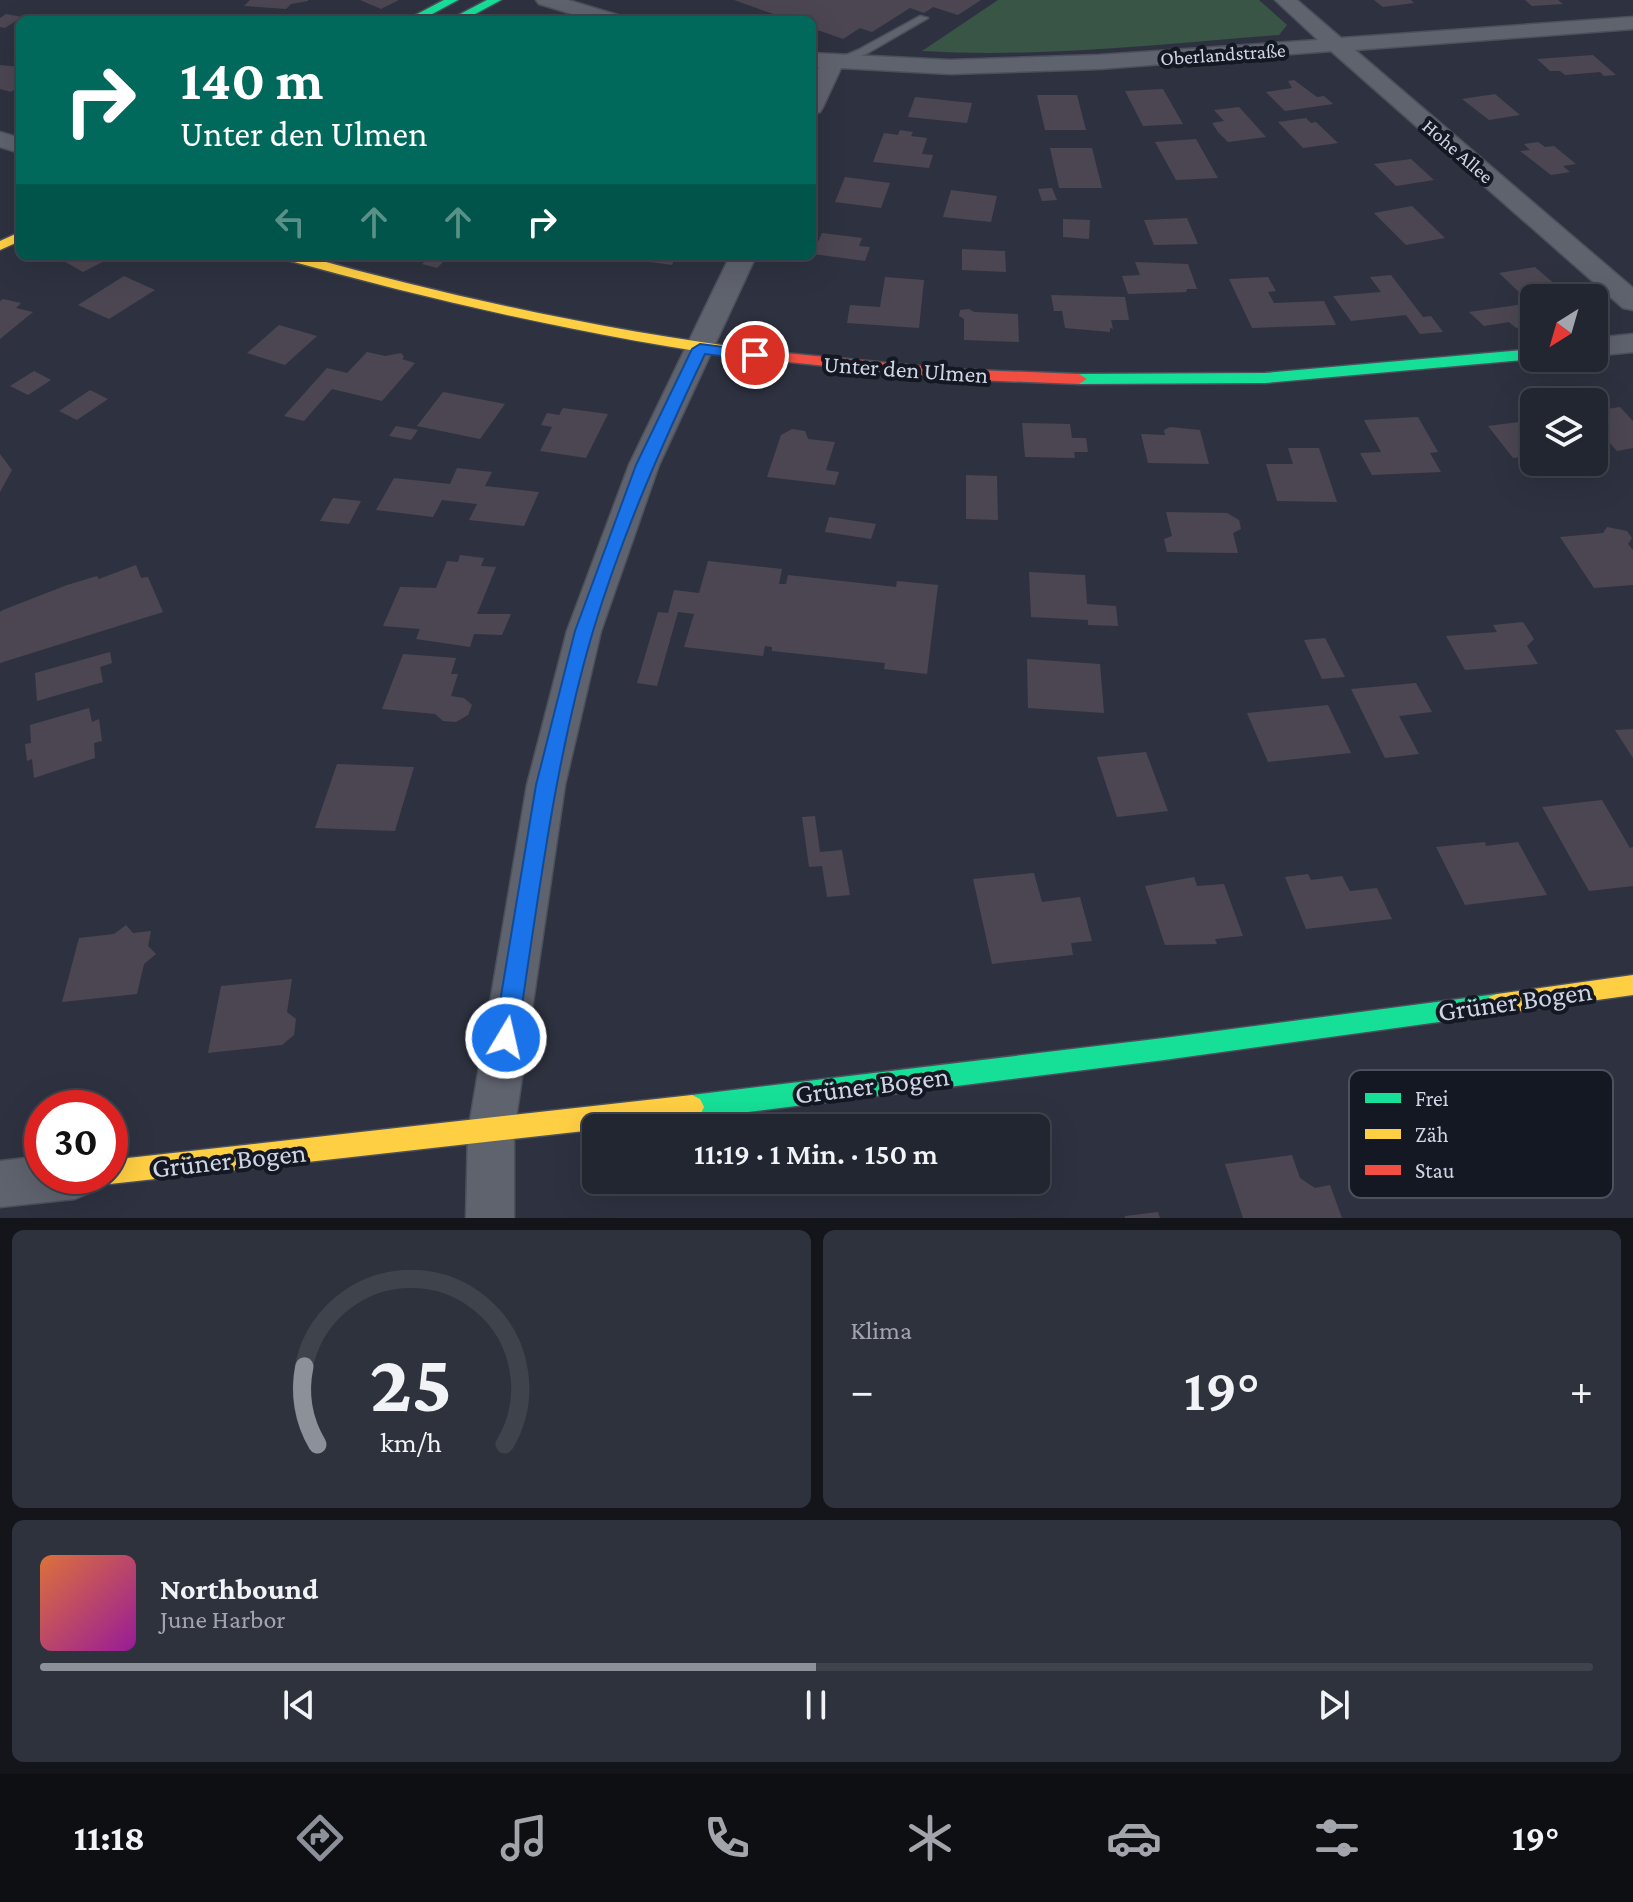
<!DOCTYPE html>
<html lang="de">
<meta charset="utf-8">
<style>
:root{--surface:#222630;--page:#2e323c;--text:#f1f3f6;--muted:#a2a5ab;--line:#3f434c;--accent:#8c9099}
body{margin:0;font-family:"Crimson Pro",serif;background:var(--page);color:var(--text);height:100vh;display:flex;flex-direction:column;font-size:30px;white-space:nowrap}
*{box-sizing:border-box;margin:0}
p{font-size:26px;color:var(--muted)}
.icon{flex:none;width:44px;height:44px;fill:none;stroke:currentColor;stroke-width:2;stroke-linecap:round;stroke-linejoin:round}
.map{position:relative;height:1218px;overflow:hidden}
.sheet{display:flex;flex-direction:column;gap:12px;padding:12px;background:#13151a;flex:1}
.sheet>*{flex:none}
.banner{position:absolute;left:16px;top:16px;width:800px;height:244px;border-radius:12px;box-shadow:0 8px 32px #0002,0 0 0 2px var(--line);background:#00695c;color:#fff;overflow:hidden}
.needle{width:52px;rotate:217deg}
.tools{position:absolute;left:1520px;top:284px;display:grid;gap:16px}
.tools a{display:grid;place-items:center;width:88px;height:88px;border-radius:12px;background:var(--surface);box-shadow:0 8px 32px #0002,0 0 0 2px var(--line);font-size:40px}
.speed{position:absolute;left:24px;top:1090px;display:flex;gap:16px;font-size:40px;font-weight:700;text-align:center}
.speed>*{display:grid;place-content:center;width:104px;height:104px;border-radius:50%;background:var(--surface);box-shadow:0 8px 32px #0002,0 0 0 2px var(--line);line-height:1}
.speed .limit{border:12px solid #d22;background:#fff;color:#111}
.pin{position:absolute;display:grid;place-items:center;width:68px;height:68px;color:#fff;margin:-34px;border:4px solid #fff;border-radius:50%;box-shadow:0 2px 8px #0007}
.me{position:absolute;width:88px;margin:-44px;rotate:9deg;stroke-linejoin:round;filter:drop-shadow(0 0 6px #0008)}
.turn{display:flex;align-items:center;gap:28px;height:168px;padding:0 32px;font-size:36px}
.turn .icon{width:104px;height:104px;stroke-width:2.5}
.turn b{display:block;font-size:56px;line-height:68px}
.lanes{display:flex;align-items:center;height:76px;padding:0 32px;background:#0003;justify-content:center;gap:40px;direction:ltr}
.lanes .off{opacity:.35}
.big{font-size:60px;font-weight:600;line-height:1.1}
.sheet .tile{flex:1;display:flex;flex-direction:column;justify-content:center;gap:12px;min-width:0;padding:0 28px;border-radius:12px;background:var(--page)}
.sheet .dial{align-items:center;gap:0}
.dial svg{height:208px;overflow:visible;fill:none;stroke:var(--line);stroke-width:7;stroke-linecap:round;text-anchor:middle}
.dial text{fill:var(--text);stroke:none}
.song{display:flex;align-items:center;gap:24px}
.cover{width:96px;height:96px;border-radius:12px;background:linear-gradient(135deg,hsl(20 70% 55%),hsl(300 70% 35%))}
.played{height:8px;border-radius:4px;background:linear-gradient(90deg,var(--accent) 50%,var(--line) 50%)}
.keys{display:flex;justify-content:space-around;direction:ltr}
.heat{display:flex;justify-content:space-between;align-items:center;font-size:44px;direction:ltr}
.sheet .tiles{flex:1;display:grid;gap:12px;grid-template-columns:1fr 1fr}
.tile:last-child{grid-column:span 2}
.trip{position:absolute;left:582px;top:1114px;width:468px;height:80px;border-radius:12px;background:var(--surface);box-shadow:0 8px 32px #0002,0 0 0 2px var(--line);font-weight:600;line-height:80px;text-align:center}
.tabs{display:flex;height:128px;justify-content:space-around;align-items:center;background:#0e0f13;color:var(--muted)}
.tabs .icon{width:56px;height:56px}
.tabs .selected{color:var(--accent)}
.tabs b{font-size:36px;color:var(--text)}
.map>svg:first-child{display:block}
.green{fill:#385546}
.building{fill:#4c4652}
.lines{fill:none;stroke-linecap:round;stroke-linejoin:round}
.lane-casing{stroke:#4c505c;stroke-width:3}
.street-casing{stroke:#4c505c;stroke-width:3}
.fast-casing{stroke:#4c505c;stroke-width:3}
.slow-casing{stroke:#4c505c;stroke-width:3}
.jam-casing{stroke:#4c505c;stroke-width:3}
.lane{fill:#5f636e;fill-rule:evenodd}
.street{fill:#5f636e;fill-rule:evenodd}
.fast{fill:#16e098;fill-rule:evenodd}
.slow{fill:#ffcf43;fill-rule:evenodd}
.jam{fill:#f24e42;fill-rule:evenodd}
.route{fill:#1a73e8;stroke:#114b97;stroke-width:2}
.labels{text-anchor:middle;dominant-baseline:central;stroke-width:8;stroke-linejoin:round;paint-order:stroke}
.far-street-label{font-size:20px;fill:#cfd5e5;stroke:#141823}
.street-label{font-size:24px;fill:#cfd5e5;stroke:#141823}
.near-street-label{font-size:28px;fill:#cfd5e5;stroke:#141823}
.key{fill:#141823;stroke:#4c515d;stroke-width:2}
.key-label{font-size:22px;fill:#cfd5e5}
</style>
<div class="map">
<svg width="1633" height="1218" viewBox="0 0 1633 1218">
<rect width="100%" height="100%" fill="#2e3240"/>
<!-- green -->
<path class="green" d="M998,0H1259L1287,25L1279,35C1161,44 1041,58 922,51Z"/>
<!-- building -->
<path class="building" d="M250,0H308V1L291,4L286,9L244,6Z
M360,0H399L381,9Z
M734,0H981L958,15L933,7L924,13L910,8L872,32L860,28L843,39L812,28V20H790Z
M1374,0H1411L1414,3L1383,7Z
M1525,0H1558L1563,4L1532,6Z
M6,14L22,17L5,28L0,27V18Z
M1593,55L1616,75L1604,76L1600,72L1565,75L1560,71H1550L1537,59Z
M0,65L20,67V86L11,92L0,89Z
M1294,80L1317,97L1324,96L1333,104L1285,111L1266,92L1292,88L1288,81Z
M1163,89L1183,124L1143,126L1125,91Z
M1495,94L1520,115L1489,120L1462,99Z
M1037,95H1077L1086,130H1045Z
M915,97L972,103L967,123L908,117Z
M1239,107L1249,118L1266,137L1228,142L1218,132L1212,123L1224,121L1214,110Z
M1306,118L1311,123L1316,122L1338,143L1303,148L1278,122Z
M900,130L913,132L911,136L927,138L922,154L933,155L929,168L873,162L884,133L898,135Z
M1196,139L1218,178L1176,180L1155,142Z
M1538,142L1545,147L1554,146L1576,164L1563,166L1570,172L1551,175L1520,151L1530,150L1524,144Z
M1050,148H1092L1102,188H1059Z
M1411,159L1434,180L1396,186L1374,164Z
M845,177L890,183L881,208L835,202Z
M1052,188L1057,200L1042,201L1038,189Z
M951,190L997,196L991,222L943,217Z
M1412,206L1445,238L1406,245L1374,213Z
M1187,218L1198,244L1154,245L1144,220Z
M1063,219L1090,220L1089,239L1063,237Z
M822,233L862,238L859,246L870,247L865,261L813,254L815,249L812,248V242H818Z
M962,249L1005,251L1006,272L962,270Z
M55,256H114L83,272Z
M430,256H449L437,268L422,264Z
M646,256H676L672,265L643,261Z
M1135,262L1188,264L1197,289H1187L1186,292L1128,294L1122,276L1140,275Z
M1535,267L1558,287L1521,294L1499,273Z
M1391,275L1423,317L1431,316L1443,332L1420,334L1406,315L1351,321L1333,296L1381,292L1370,277Z
M124,276L155,290L109,319L78,305Z
M885,277L924,280L919,328L847,323L850,305L880,307Z
M1268,277L1276,291L1268,292L1274,303L1324,301L1336,325L1252,328L1229,279Z
M1051,295L1125,297L1129,320H1111L1113,329L1110,328V332L1065,328L1062,311H1054Z
M3,299L21,303L16,308L33,312L0,339V301Z
M1524,304L1534,313V325L1516,328L1509,322L1484,326L1469,312Z
M969,309L974,312L1018,314L1019,342L964,340V319L959,316L960,310Z
M279,325L317,336L285,365L247,353Z
M367,352L385,356L401,353L404,357L402,359L415,363L382,401L332,389L304,421L284,416L327,368L347,373Z
M34,371L51,380L28,395L10,386Z
M90,390L108,399L77,420L59,411Z
M443,392L505,404L480,439L417,426Z
M1620,407L1633,421V448L1617,451L1594,425V411Z
M563,408L608,414L586,458L540,451L552,427L541,425L547,413L559,415Z
M1418,417L1438,452L1430,453L1441,472L1372,475L1360,453L1381,452L1364,420Z
M1534,420V455L1513,458L1488,426Z
M1022,423L1070,424L1072,438H1086L1088,452H1074L1075,458L1025,457Z
M396,426L418,430L411,440L389,436Z
M1170,427L1200,430L1209,464L1148,463L1141,434L1165,435L1164,430Z
M792,429L805,431L808,439L835,442L826,470L839,472L835,485L767,477L781,435Z
M1288,448H1319L1337,502L1277,501L1266,464H1293Z
M0,454L12,470L0,492Z
M457,468L492,472L485,486L539,492L524,526L469,520L477,504L442,500L433,517L376,510L394,478L450,484Z
M966,475L997,476L998,520L966,519Z
M333,498L361,501L349,524L320,521Z
M1166,512L1227,513L1239,520L1241,529L1233,533L1238,553L1167,552L1164,539L1172,536Z
M829,517L876,524L871,539L825,532Z
M1607,527L1627,531L1632,538L1628,544L1633,550V585L1594,588L1560,537L1603,533Z
M460,555L484,558L481,566L496,567L477,614H511L502,635L474,634L470,647L416,639L420,629L383,626L400,587L436,588L447,561L458,562Z
M708,561L782,569L779,584H786L788,575L896,587L897,581L938,585L927,674L884,669L885,663L772,651V647L765,646L763,656L684,647L694,614L678,612L657,686L637,683L658,612L668,613L674,590L699,593Z
M136,565L141,578L148,577L163,612L0,663V612L3,610L67,585L97,576L99,579Z
M1029,572L1085,575L1087,604L1116,606L1118,626L1088,625V620L1031,617Z
M1523,622L1534,639L1527,646L1538,664L1465,670L1446,636L1497,632L1493,625Z
M1325,638L1345,677L1322,679L1304,640Z
M110,652L112,663L100,667L103,682L37,701L35,673Z
M403,654L456,658L451,674H458L451,696L464,698L472,705L468,715L456,722L443,721L435,714L382,709Z
M1027,659L1100,664L1104,713L1028,708Z
M1416,683L1432,712L1399,716L1419,754L1385,758L1351,689Z
M1328,705L1351,753L1268,762L1247,713Z
M89,708L92,722L99,719L102,741L94,743L95,758L34,778L32,759L27,761L25,744L31,743L30,725Z
M1633,729V758L1615,730Z
M1146,752L1168,811L1117,817L1097,757Z
M337,764L414,767L395,831L315,828Z
M1602,800L1630,848L1633,847V886L1589,891L1542,807Z
M815,816L820,852L842,850L850,895L827,897L822,866L809,867L802,817Z
M1485,842L1486,846L1518,842L1547,895L1465,905L1436,847Z
M1034,873L1042,902L1080,897L1092,941L1071,943L1073,955L992,964L973,879Z
M1308,874L1311,880L1342,876L1350,891L1377,888L1392,919L1306,929L1285,877Z
M1194,877L1197,886L1224,884L1243,936L1215,939L1217,944L1165,945L1145,886Z
M126,925L133,933L151,931L148,946L156,954L144,964L137,994L62,1002L79,938L114,934Z
M292,979L287,1012L296,1019L294,1035L282,1045L208,1053L221,986Z
M1292,1155L1300,1178L1315,1188L1330,1185L1342,1218H1243L1225,1164Z
M1158,1212L1160,1218H1125V1216Z"/>
<g class="lines">
<defs>
<path id="lane" d="M920,16L928,18L866,54L835,65L830,62L858,50Z"/>
<path id="street" d="M536,0H568L621,16L625,20H592L539,4Z
M1275,0H1297L1341,38L1633,17V29L1355,50L1633,288V310L1623,308L1331,51L1099,69L950,74L841,68L823,107L820,112L812,114V82L819,67H812V53L950,60L1099,55L1318,40Z
M0,132L20,138V153L0,147Z
M730,256H756L659,465L601,631L565,785L514,1132V1218H466L468,1132L527,785L567,631L629,465Z
M1633,334V352L1594,356V338Z
M42,1156V1176H98L91,1192L75,1199L0,1207V1161Z"/>
<path id="fast" d="M444,0H458L421,20H406Z
M487,0H501L464,20H449Z
M1534,349L1536,358L1534,359L1265,383L1079,384L1071,379L1079,374L1265,373Z
M1497,994L1505,997L1508,1004L1505,1011L1497,1014L1164,1060L692,1119L684,1115L680,1107L684,1099L692,1095L1164,1038Z"/>
<path id="slow" d="M20,232V241L0,250V241Z
M281,256H304C455,298 608,331 764,351L772,356L764,361C601,339 442,303 283,259Z
M1633,975V995L1497,1014L1489,1011L1486,1004L1489,997L1497,994Z
M692,1095L700,1099L704,1107L700,1115L692,1119L110,1184L101,1181L99,1176H110V1160Z"/>
<path id="jam" d="M764,351L950,369L1079,374L1087,379L1079,384L950,379L759,359L756,356Z"/>
</defs>
<!-- lane casing -->
<use href="#lane" class="lane-casing"/>
<!-- street casing -->
<use href="#street" class="street-casing"/>
<!-- fast casing -->
<use href="#fast" class="fast-casing"/>
<!-- slow casing -->
<use href="#slow" class="slow-casing"/>
<!-- jam casing -->
<use href="#jam" class="jam-casing"/>
<!-- lane -->
<use href="#lane" class="lane"/>
<!-- street -->
<use href="#street" class="street"/>
<!-- fast -->
<use href="#fast" class="fast"/>
<!-- slow -->
<use href="#slow" class="slow"/>
<!-- jam -->
<use href="#jam" class="jam"/>
</g>
<!-- route -->
<path class="route" d="M700,344L755,351L762,355L755,360L705,354C662,444 622,535 593,631C554,763 538,902 517,1038L514,1045L506,1049L498,1045L494,1038L536,785L575,631L636,465L692,349Z"/>
<g class="labels">
<!-- far-street labels -->
<g class="far-street-label">
<text transform="translate(1223 54) rotate(-4)">Oberlandstraße</text>
<text transform="translate(1458 151) rotate(41)">Hohe Allee</text>
</g>
<!-- street labels -->
<g class="street-label">
<text transform="translate(906 369) rotate(4)">Unter den Ulmen</text>
</g>
<!-- near-street labels -->
<g class="near-street-label">
<text transform="translate(1515 1001) rotate(-8)">Grüner Bogen</text>
<text transform="translate(872 1085) rotate(-7)">Grüner Bogen</text>
<text transform="translate(229 1160) rotate(-6)">Grüner Bogen</text>
</g>
</g>
<!-- legend -->
<rect x="1349" y="1070" width="264" height="128" rx="12" class="key"/>
<rect x="1365" y="1093" width="36" height="10" fill="#16e098"/>
<rect x="1365" y="1129" width="36" height="10" fill="#ffcf43"/>
<rect x="1365" y="1165" width="36" height="10" fill="#f24e42"/>
<g class="key-label">
<text x="1415" y="1106">Frei</text>
<text x="1415" y="1142">Zäh</text>
<text x="1415" y="1178">Stau</text>
</g>
</svg>
<div class="tools">
<a><svg class="needle" viewBox="-14 -14 28 28"><path d="M0-13l5 13h-10z" fill="#e53935"/><path d="M0 13l5-13h-10z" fill="#a2a5ab"/></svg></a>
<a><svg class="icon" aria-label="layers" viewBox="0 0 24 24"><path d="M12 4l9 5-9 5-9-5zM3 14l9 5 9-5"/></svg></a>
</div>
<div class="speed"><div class="limit">30</div></div>
<div class="pin" style="left:755px;top:355px;background:#d93025"><svg class="icon" aria-label="arrive" viewBox="0 0 24 24"><path d="M6 21V4h12l-3 4 3 4H6"/></svg></div>
<svg class="me" style="left:506px;top:1038px" viewBox="-20 -20 40 40"><circle r="17" fill="#1a73e8" stroke="#fff" stroke-width="3"/><path d="M0-11L8 9 0 5-8 9z" fill="#fff"/></svg>
<div class="trip">11:19 · 1 Min. · 150 m</div>
<div class="banner">
<div class="turn"><svg class="icon" aria-label="right" viewBox="0 0 24 24"><path d="M7 20v-9h11M14 6l5 5-5 5"/></svg><div><b>140 m</b>Unter den Ulmen</div></div>
<div class="lanes"><svg class="icon off" aria-label="left" viewBox="0 0 24 24"><path d="M17 20v-9H6M10 6l-5 5 5 5"/></svg><svg class="icon off" aria-label="ahead" viewBox="0 0 24 24"><path d="M12 20V5M6 11l6-6 6 6"/></svg><svg class="icon off" aria-label="ahead" viewBox="0 0 24 24"><path d="M12 20V5M6 11l6-6 6 6"/></svg><svg class="icon" aria-label="right" viewBox="0 0 24 24"><path d="M7 20v-9h11M14 6l5 5-5 5"/></svg></div>
</div>
</div>
<section class="sheet">
<div class="tiles">
<div class="tile dial"><svg viewBox="0 0 100 80">
<path d="M14 69A42 42 0 1 1 86 69"/>
<path d="M14 69A42 42 0 0 1 9 39" stroke="#8c9099"/>
<text x="50" y="56" font-size="32" font-weight="700">25</text>
<text x="50" y="72" font-size="11">km/h</text>
</svg></div>
<div class="tile"><p>Klima</p>
<div class="heat"><a>−</a><b class="big">19°</b><a>+</a></div>
</div>
<div class="tile">
<div class="song"><i class="cover"></i><div><b>Northbound</b><p>June Harbor</p></div></div>
<div class="played"></div>
<div class="keys"><svg class="icon" aria-label="previous" viewBox="0 0 24 24"><path d="M18 5L8 12l10 7zM5 5v14"/></svg><svg class="icon" aria-label="pause" viewBox="0 0 24 24"><path d="M8 5v14M16 5v14"/></svg><svg class="icon" aria-label="next" viewBox="0 0 24 24"><path d="M6 5l10 7-10 7zM19 5v14"/></svg></div>
</div>
</div>
</section>
<nav class="tabs">
<b>11:18</b>
<svg class="icon selected" aria-label="directions" viewBox="0 0 24 24"><path d="M12 3l9 9-9 9-9-9zM9 14v-3h6M13 9l2 2-2 2"/></svg>
<svg class="icon" aria-label="music" viewBox="0 0 24 24"><path d="M9 18V5l10-2v13"/><circle cx="6" cy="18" r="3"/><circle cx="16" cy="16" r="3"/></svg>
<svg class="icon" aria-label="phone" viewBox="0 0 24 24"><path d="M5 4h4l2 5-3 2q2 4 5 5l2-3 5 2v4C11 20 4 13 5 4z"/></svg>
<svg class="icon" aria-label="climate" viewBox="0 0 24 24"><path d="M12 3v18M4 7l16 10M4 17L20 7"/></svg>
<svg class="icon" aria-label="car" viewBox="0 0 24 24"><path d="M5 17H2v-5l4-1 3-4h7l3 4 3 1v5h-3M9 17h6M6 11h13"/><circle cx="7" cy="17" r="2"/><circle cx="17" cy="17" r="2"/></svg>
<svg class="icon" aria-label="filters" viewBox="0 0 24 24"><path d="M4 7h16M4 17h16"/><circle cx="9" cy="7" r="2"/><circle cx="15" cy="17" r="2"/></svg>
<b>19°</b>
</nav>
